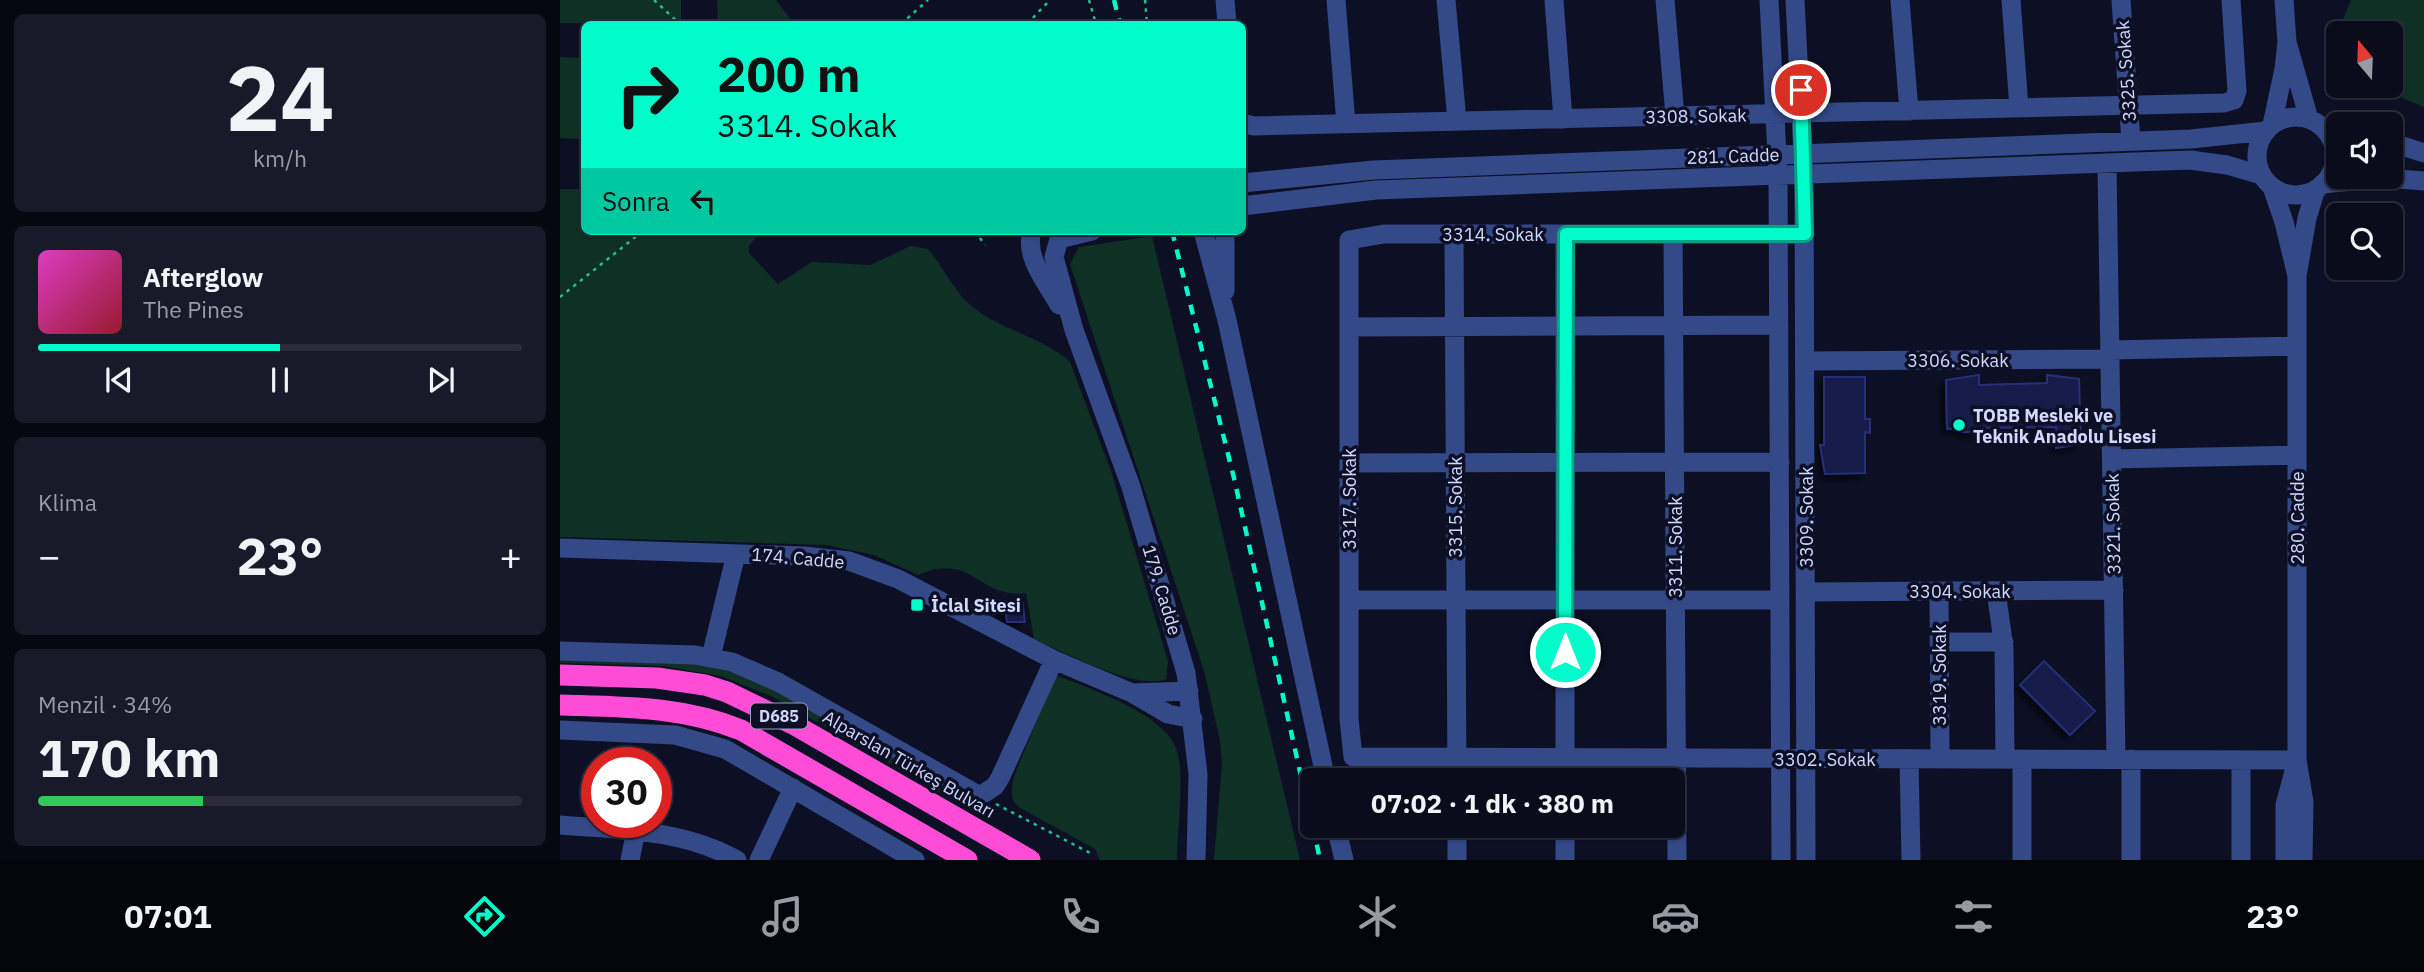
<!DOCTYPE html>
<html lang="tr">
<meta charset="utf-8">
<style>
:root{--surface:#0a0c1c;--page:#181a29;--text:#f1f3f6;--muted:#999ba3;--line:#2a2c3b;--accent:#00fccb}
body{margin:0;font-family:"IBM Plex Sans",sans-serif;background:var(--page);color:var(--text);height:100vh;display:flex;flex-direction:column;font-size:26px;white-space:nowrap}
*{box-sizing:border-box;margin:0}
p{font-size:23px;color:var(--muted)}
.icon{flex:none;width:38px;height:38px;fill:none;stroke:currentColor;stroke-width:2;stroke-linecap:round;stroke-linejoin:round}
.map{position:relative;flex:1;overflow:hidden}
.details{display:flex;flex-direction:column;gap:14px;padding:14px;background:#06070f;width:560px}
.details>*{flex:none}
.guide{position:absolute;left:21px;top:21px;width:665px;height:214px;border-radius:10px;box-shadow:0 2px 5px #0004,0 0 0 2px var(--line);background:#00fccb;color:#111;overflow:hidden}
.needle{width:46px;rotate:341deg}
.fabs{position:absolute;left:1766px;top:21px;display:grid;gap:14px}
.fabs a{display:grid;place-items:center;width:77px;height:77px;border-radius:10px;background:var(--surface);box-shadow:0 2px 5px #0004,0 0 0 2px var(--line);font-size:35px}
.speed{position:absolute;left:21px;top:747px;display:flex;gap:14px;font-size:35px;font-weight:700;text-align:center}
.speed>*{display:grid;place-content:center;width:91px;height:91px;border-radius:50%;background:var(--surface);box-shadow:0 2px 5px #0004,0 0 0 2px var(--line);line-height:1}
.speed .limit{border:10px solid #d22;background:#fff;color:#111}
.pin{position:absolute;display:grid;place-items:center;width:60px;height:60px;color:#fff;margin:-30px;border:4px solid #fff;border-radius:50%;box-shadow:0 2px 7px #0007}
.me{position:absolute;width:77px;margin:-38px;rotate:0deg;stroke-linejoin:round;filter:drop-shadow(0 0 5px #0008)}
.turn{display:flex;align-items:center;gap:24px;height:147px;padding:0 21px;font-size:32px}
.turn .icon{width:91px;height:91px;stroke-width:2.5}
.turn b{display:block;font-size:49px;line-height:60px}
.then{display:flex;align-items:center;height:66px;padding:0 21px;background:#0003;gap:14px;font-size:26px}
.big{font-size:52px;font-weight:800;line-height:1.1}
.details .widget{flex:1;display:flex;flex-direction:column;justify-content:center;gap:10px;min-width:0;padding:0 24px;border-radius:10px;background:var(--page)}
.details .dial{align-items:center;gap:0}
.dial b{font-size:91px;line-height:1}
.song{display:flex;align-items:center;gap:21px}
.cover{width:84px;height:84px;border-radius:10px;background:linear-gradient(135deg,hsl(310 70% 55%),hsl(350 70% 35%))}
.played{height:7px;border-radius:4px;background:linear-gradient(90deg,var(--accent) 50%,var(--line) 50%)}
.keys{display:flex;justify-content:space-around;direction:ltr}
.heat{display:flex;justify-content:space-between;align-items:center;font-size:38px;direction:ltr}
.charge{height:10px;border-radius:5px;background:linear-gradient(90deg,#34c759 34%,var(--line) 0)}
.trip{position:absolute;left:740px;top:768px;width:385px;height:70px;border-radius:10px;background:var(--surface);box-shadow:0 2px 5px #0004,0 0 0 2px var(--line);font-weight:800;line-height:70px;text-align:center}
.tab-bar{display:flex;height:112px;justify-content:space-around;align-items:center;background:#04050b;color:var(--muted)}
.tab-bar .icon{width:49px;height:49px}
.tab-bar .selected{color:var(--accent)}
.tab-bar b{font-size:32px;color:var(--text)}
main{display:flex;flex:1;min-height:0}
.map>svg:first-child{display:block}
.green{fill:#0f3025}
.building{fill:#171b48;stroke:#272f76;stroke-width:2;filter:url(#shadow)}
.lines{fill:none;stroke-linecap:round;stroke-linejoin:round}
.path{stroke:#24c088;stroke-width:2.5;stroke-dasharray:3.5 5;stroke-linecap:butt}
.minor{stroke:#344988;stroke-width:19}
.highway{stroke:#ff4cd7;stroke-width:21}
.rail{stroke:#00fccb;stroke-width:4.5;stroke-dasharray:10 9;stroke-linecap:butt}
.route-casing{stroke:#00a484;stroke-width:18}
.route{stroke:#00fccb;stroke-width:12}
.poi-dot{fill:#00fccb;stroke:#0d1025;stroke-width:2.5}
.labels{text-anchor:middle;dominant-baseline:central;stroke-width:7;stroke-linejoin:round;paint-order:stroke}
.shield{fill:#0d1025;stroke:#969dbe;stroke-width:2}
.shield-label{font-size:16px;font-weight:bold;fill:#d1d9ff}
.street-label{font-size:18px;fill:#d1d9ff;stroke:#0d1025}
.poi-label{font-size:18px;font-weight:bold;fill:#d1d9ff;stroke:#0d1025;text-anchor:start}
</style>
<main>
<section class="details">
<div class="widget dial"><b>24</b><p>km/h</p></div>
<div class="widget">
<div class="song"><i class="cover"></i><div><b>Afterglow</b><p>The Pines</p></div></div>
<div class="played"></div>
<div class="keys"><svg class="icon" aria-label="previous" viewBox="0 0 24 24"><path d="M18 5L8 12l10 7zM5 5v14"/></svg><svg class="icon" aria-label="pause" viewBox="0 0 24 24"><path d="M8 5v14M16 5v14"/></svg><svg class="icon" aria-label="next" viewBox="0 0 24 24"><path d="M6 5l10 7-10 7zM19 5v14"/></svg></div>
</div>
<div class="widget"><p>Klima</p>
<div class="heat"><a>−</a><b class="big">23°</b><a>+</a></div>
</div>
<div class="widget"><p>Menzil · 34%</p><b class="big">170 km</b><div class="charge"></div></div>
</section>
<div class="map">
<svg width="1864" height="860" viewBox="0 0 1864 860">
<defs>
<filter id="shadow"><feDropShadow dx="-5" dy="5" stdDeviation="3.5" flood-color="#0009"/></filter>
</defs>
<rect width="100%" height="100%" fill="#0d1025"/>
<!-- green -->
<path class="green" d="M0,0H121V24L0,23Z
M157,0H216L234,24H158Z
M1791,0H1864V107L1813,86H1830V33H1778V72L1764,66Z
M0,57L24,58V139L0,138Z
M0,189H24V231H202L189,246V253L218,284L252,262L310,265L351,246L368,249C384,268 395,294 415,309C444,331 483,337 510,362L552,474L608,661L606,679C579,692 501,651 474,639L466,593C417,599 414,551 358,575L314,555L267,545L0,537Z
M592,236L740,860H654L662,764L660,741L645,674L510,264L519,247Z
M0,657L154,664L196,678L396,791L391,799L211,696L161,676L103,666L0,663Z
M496,675C529,689 607,714 617,751C625,776 617,832 617,860H540L535,849L460,808C447,798 452,785 456,771Z"/>
<!-- building -->
<path class="building" d="M1419,375V385L1487,383V375L1519,379L1521,444L1496,448V427L1418,428V432H1402V428L1387,429L1386,380Z
M1264,377H1305V419H1310V433L1305,432V473L1265,474L1260,445H1264Z
M462,600L465,622H447L444,602Z
M1484,661L1535,711L1510,735L1460,685Z"/>
<g class="lines">
<!-- path -->
<path class="path" d="M94,0L120,24
M529,0L536,24
M585,0L587,24
M341,24L368,0
M467,24L490,0
M415,231L425,245
M0,297L83,231
M436,804L534,855"/>
<!-- minor -->
<path class="minor" d="M665,0L667,24
M776,0L786,124
M886,0L897,121
M994,0L1003,119
M1105,0L1115,116
M1209,0L1218,175L1221,860
M1235,0L1244,175L1246,860
M1340,0L1349,111
M1451,0L1459,108
M1561,0L1571,141
M1724,0L1727,42
M1697 156a39 39 0 1 1 78 0a39 39 0 1 1-78 0Z
M682,123L694,126L1664,103L1674,100L1677,91L1671,0
M1712,125L1724,69L1727,42L1749,119
M1830,142L1864,153
M1547,164L1556,759
M682,183L814,170L1631,139L1706,131
M1762,184L1826,178L1864,181
M1712,187L1724,222L1737,276L1747,218L1756,189
M682,206L816,190L1630,160L1667,165L1701,175
M472,231C464,257 487,283 499,305
M532,231L499,239L494,257L514,330L571,487L626,673L638,774L636,860
M643,231L667,320L766,780
M894,234L897,780
M1113,234L1117,860
M1245,234H824L789,240V719L793,757L1737,760V276
M665,291V231
M789,327L1219,325
M1550,350L1737,346
M1245,361L1550,359
M1552,459L1737,455
M789,463L1220,462
M0,548L244,556L289,561L338,579L494,660L572,693L608,714L633,719
M1379,591L1380,759
M1436,591L1444,648L1445,759
M1246,592L1554,590
M789,600H1220
M1379,642H1444
M0,651L135,655L172,662L218,682L420,796L435,786L440,778L494,660
M151,657L176,554
M573,693L629,691
M0,730L115,735L165,749L355,860
M1349,759L1351,860
M1462,759V860
M1571,759V860
M1681,760V860
M1005,780V234
M0,825C61,830 122,829 177,860
M776,826L784,860
M897,826V860
M1005,826V860
M70,860L76,831
M199,860L233,788
M1725,860V805L1737,760L1744,802L1743,860"/>
<!-- highway -->
<path class="highway" d="M0,675L97,678L145,685L167,692L233,724L470,860
M0,705C63,707 122,706 181,730L407,860"/>
<!-- rail -->
<path class="rail" d="M554,0L560,24
M612,231L674,478L752,825
M753,826L760,860"/>
</g>
<g class="lines">
<defs>
<path id="route" d="M1005,652L1006,234H1245L1241,90"/>
</defs>
<!-- route casing -->
<use href="#route" class="route-casing"/>
<!-- route -->
<use href="#route" class="route"/>
</g>
<!-- markers -->
<g class="poi-dot">
<circle cx="1399" cy="425" r="7"/>
<rect x="350" y="598" width="14" height="14" rx="3.5"/>
</g>
<g class="labels">
<!-- shield labels -->
<rect class="shield" x="191" y="703.5" width="56" height="25" rx="5"/>
<g class="shield-label">
<text x="219" y="716">D685</text>
</g>
<!-- street labels -->
<g class="street-label">
<text transform="translate(1566 71) rotate(-94)">3325. Sokak</text>
<text transform="translate(1136 116) rotate(-1)">3308. Sokak</text>
<text transform="translate(1173 156) rotate(-2)">281. Cadde</text>
<text x="933" y="234">3314. Sokak</text>
<text x="1398" y="360">3306. Sokak</text>
<text transform="translate(789 499) rotate(-90)">3317. Sokak</text>
<text transform="translate(895 507) rotate(-90)">3315. Sokak</text>
<text transform="translate(1246 517) rotate(-90)">3309. Sokak</text>
<text transform="translate(1737 518) rotate(-90)">280. Cadde</text>
<text transform="translate(1553 524) rotate(-91)">3321. Sokak</text>
<text transform="translate(1115 547) rotate(-90)">3311. Sokak</text>
<text transform="translate(238 558) rotate(5)">174. Cadde</text>
<text transform="translate(602 590) rotate(73)">179. Cadde</text>
<text x="1400" y="591">3304. Sokak</text>
<text transform="translate(1379 675) rotate(-90)">3319. Sokak</text>
<text x="1265" y="759">3302. Sokak</text>
<text transform="translate(349 764) rotate(30)">Alparslan Türkeş Bulvarı</text>
</g>
<!-- poi labels -->
<g class="poi-label">
<text x="1413" y="415">TOBB Mesleki ve<tspan x="1413" dy="21">Teknik Anadolu Lisesi</tspan></text>
<text x="371" y="605">İclal Sitesi</text>
</g>
</g>
</svg>
<div class="fabs">
<a><svg class="needle" viewBox="-14 -14 28 28"><path d="M0-13l5 13h-10z" fill="#e53935"/><path d="M0 13l5-13h-10z" fill="#999ba3"/></svg></a>
<a><svg class="icon" aria-label="sound" viewBox="0 0 24 24"><path d="M4 9h4l5-4v14l-5-4H4zM17 9q2 3 0 6"/></svg></a>
<a><svg class="icon" aria-label="search" viewBox="0 0 24 24"><circle cx="10" cy="10" r="6"/><path d="M15 15l6 6"/></svg></a>
</div>
<div class="speed"><div class="limit">30</div></div>
<div class="pin" style="left:1241px;top:90px;background:#d93025"><svg class="icon" aria-label="arrive" viewBox="0 0 24 24"><path d="M6 21V4h12l-3 4 3 4H6"/></svg></div>
<svg class="me" style="left:1005px;top:652px" viewBox="-20 -20 40 40"><circle r="17" fill="#00fccb" stroke="#fff" stroke-width="3"/><path d="M0-11L8 9 0 5-8 9z" fill="#fff"/></svg>
<div class="trip">07:02 · 1 dk · 380 m</div>
<div class="guide">
<div class="turn"><svg class="icon" aria-label="right" viewBox="0 0 24 24"><path d="M7 20v-9h11M14 6l5 5-5 5"/></svg><div><b>200 m</b>3314. Sokak</div></div>
<div class="then">Sonra<svg class="icon" aria-label="left" viewBox="0 0 24 24"><path d="M17 20v-9H6M10 6l-5 5 5 5"/></svg></div>
</div>
</div>
</main>
<nav class="tab-bar">
<b>07:01</b>
<svg class="icon selected" aria-label="directions" viewBox="0 0 24 24"><path d="M12 3l9 9-9 9-9-9zM9 14v-3h6M13 9l2 2-2 2"/></svg>
<svg class="icon" aria-label="music" viewBox="0 0 24 24"><path d="M9 18V5l10-2v13"/><circle cx="6" cy="18" r="3"/><circle cx="16" cy="16" r="3"/></svg>
<svg class="icon" aria-label="phone" viewBox="0 0 24 24"><path d="M5 4h4l2 5-3 2q2 4 5 5l2-3 5 2v4C11 20 4 13 5 4z"/></svg>
<svg class="icon" aria-label="climate" viewBox="0 0 24 24"><path d="M12 3v18M4 7l16 10M4 17L20 7"/></svg>
<svg class="icon" aria-label="car" viewBox="0 0 24 24"><path d="M5 17H2v-5l4-1 3-4h7l3 4 3 1v5h-3M9 17h6M6 11h13"/><circle cx="7" cy="17" r="2"/><circle cx="17" cy="17" r="2"/></svg>
<svg class="icon" aria-label="filters" viewBox="0 0 24 24"><path d="M4 7h16M4 17h16"/><circle cx="9" cy="7" r="2"/><circle cx="15" cy="17" r="2"/></svg>
<b>23°</b>
</nav>
